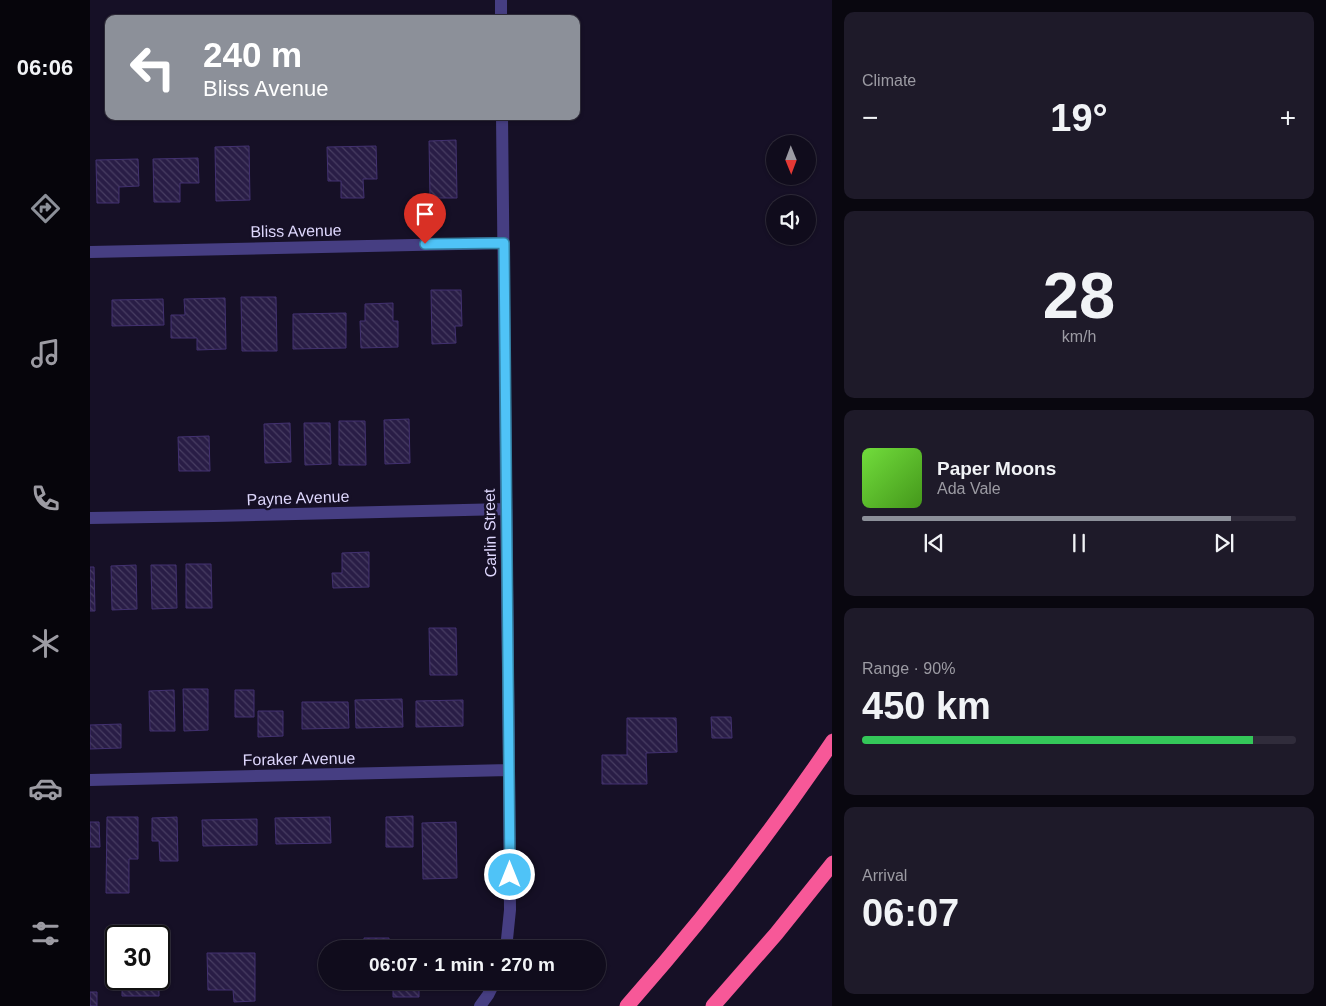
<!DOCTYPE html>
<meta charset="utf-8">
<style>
:root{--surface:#100c1c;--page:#1e1a29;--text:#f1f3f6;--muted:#9c9ba3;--line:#302c3b;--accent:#8c9099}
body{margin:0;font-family:Arial,sans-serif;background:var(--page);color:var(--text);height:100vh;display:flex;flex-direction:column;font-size:19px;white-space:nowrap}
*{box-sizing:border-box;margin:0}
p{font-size:16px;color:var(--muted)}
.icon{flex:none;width:28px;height:28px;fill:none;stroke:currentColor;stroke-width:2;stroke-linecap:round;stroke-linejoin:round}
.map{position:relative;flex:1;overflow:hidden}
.drawer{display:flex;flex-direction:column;gap:12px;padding:12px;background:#09070f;width:494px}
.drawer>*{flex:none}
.banner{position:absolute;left:15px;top:15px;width:475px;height:105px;border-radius:10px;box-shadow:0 1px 4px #0004,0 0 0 1px var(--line);background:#8c9099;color:#fff;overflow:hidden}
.needle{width:32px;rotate:179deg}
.fabs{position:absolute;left:676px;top:135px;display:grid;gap:10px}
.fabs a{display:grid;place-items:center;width:50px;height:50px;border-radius:50%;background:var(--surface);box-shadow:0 1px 4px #0004,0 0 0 1px var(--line);font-size:25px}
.speed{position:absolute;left:15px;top:925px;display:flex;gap:10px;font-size:25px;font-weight:700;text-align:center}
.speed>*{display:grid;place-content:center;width:65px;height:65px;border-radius:50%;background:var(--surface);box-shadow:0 1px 4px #0004,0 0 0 1px var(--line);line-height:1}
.speed .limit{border:2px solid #111;border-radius:8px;background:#fff;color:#111}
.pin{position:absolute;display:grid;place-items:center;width:42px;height:42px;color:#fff;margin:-51px -21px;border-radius:50% 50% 50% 0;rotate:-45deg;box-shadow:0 0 5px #0007}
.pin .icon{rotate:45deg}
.me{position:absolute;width:55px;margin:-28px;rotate:0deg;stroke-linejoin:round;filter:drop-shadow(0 0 4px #0008)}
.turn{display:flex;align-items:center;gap:18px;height:105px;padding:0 15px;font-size:22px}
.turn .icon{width:65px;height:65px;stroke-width:2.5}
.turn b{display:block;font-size:35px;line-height:42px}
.big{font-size:38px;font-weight:800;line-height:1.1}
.drawer .card{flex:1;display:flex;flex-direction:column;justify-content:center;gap:8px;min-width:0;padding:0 18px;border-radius:10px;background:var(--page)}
.drawer .dial{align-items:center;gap:0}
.dial b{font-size:65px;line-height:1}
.song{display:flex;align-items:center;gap:15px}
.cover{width:60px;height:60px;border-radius:8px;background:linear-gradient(135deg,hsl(100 70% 55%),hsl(100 70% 35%))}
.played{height:5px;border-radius:2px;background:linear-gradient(90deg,var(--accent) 85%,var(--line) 85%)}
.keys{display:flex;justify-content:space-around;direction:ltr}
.heat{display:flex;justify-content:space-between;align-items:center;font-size:28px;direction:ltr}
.charge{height:8px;border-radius:4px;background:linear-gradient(90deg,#34c759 90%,var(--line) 0)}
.trip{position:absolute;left:228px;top:940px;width:288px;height:50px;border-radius:25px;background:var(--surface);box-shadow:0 1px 4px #0004,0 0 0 1px var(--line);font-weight:800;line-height:50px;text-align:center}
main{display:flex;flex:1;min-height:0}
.menu{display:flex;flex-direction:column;width:90px;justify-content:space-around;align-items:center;background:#06050b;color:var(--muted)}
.menu .icon{width:35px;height:35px}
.menu .selected{color:var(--accent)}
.menu b{font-size:22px;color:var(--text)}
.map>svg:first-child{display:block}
.building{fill:url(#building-back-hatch);stroke:#423170}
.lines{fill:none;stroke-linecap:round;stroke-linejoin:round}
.street{stroke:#463e82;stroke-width:12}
.highway{stroke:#f75898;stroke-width:15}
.route-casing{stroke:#337fa1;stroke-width:12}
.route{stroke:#4fc3f7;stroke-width:9}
.labels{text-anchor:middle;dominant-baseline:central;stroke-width:5;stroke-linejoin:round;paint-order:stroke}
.street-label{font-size:16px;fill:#ded7fd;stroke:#161026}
</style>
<main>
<nav class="menu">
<b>06:06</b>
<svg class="icon selected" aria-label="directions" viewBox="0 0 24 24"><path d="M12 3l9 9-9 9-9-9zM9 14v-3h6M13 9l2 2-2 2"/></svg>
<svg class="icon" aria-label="music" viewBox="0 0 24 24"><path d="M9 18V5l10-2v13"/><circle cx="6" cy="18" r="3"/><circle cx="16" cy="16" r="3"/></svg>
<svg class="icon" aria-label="phone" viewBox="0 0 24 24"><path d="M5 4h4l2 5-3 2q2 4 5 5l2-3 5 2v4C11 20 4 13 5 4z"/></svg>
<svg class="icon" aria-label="climate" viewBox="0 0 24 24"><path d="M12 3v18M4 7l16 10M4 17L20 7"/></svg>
<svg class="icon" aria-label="car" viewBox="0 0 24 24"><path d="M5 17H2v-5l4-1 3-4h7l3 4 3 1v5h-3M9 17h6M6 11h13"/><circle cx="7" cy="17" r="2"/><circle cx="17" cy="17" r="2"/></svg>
<svg class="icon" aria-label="filters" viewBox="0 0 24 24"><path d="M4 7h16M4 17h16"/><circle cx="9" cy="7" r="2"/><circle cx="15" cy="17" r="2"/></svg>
</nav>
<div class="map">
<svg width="743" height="1006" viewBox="0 0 743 1006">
<defs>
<pattern id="building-back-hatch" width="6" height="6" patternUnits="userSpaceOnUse" patternTransform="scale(1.25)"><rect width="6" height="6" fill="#291d46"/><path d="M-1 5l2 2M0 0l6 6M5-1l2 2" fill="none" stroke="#483d62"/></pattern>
</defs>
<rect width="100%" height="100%" fill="#161026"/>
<!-- building -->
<path class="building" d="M366,140L367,198H340L339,141Z
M159,146L160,200L126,201L125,147Z
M286,146L287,179H273L274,198H251V181H238L237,147Z
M108,158L109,183H90V202H64L63,159Z
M48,159L49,186L29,187V203H7L6,160Z
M341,290H371L372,326H365L366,343L342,344Z
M151,297H186L187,351H152Z
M135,298L136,349L107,350V338H81V315H95L94,299Z
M73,299L74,325L22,326V300Z
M303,303V321H308V347L271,348L270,321H275V304Z
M256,313V348L203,349V314Z
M319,419L320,463L295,464L294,420Z
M249,421H275L276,465H249Z
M200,423L201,462L175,463L174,424Z
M214,423H240L241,464L215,465Z
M119,436L120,471H89L88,437Z
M279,552V587L243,588L242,573H252V553Z
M96,564H121L122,608H96Z
M46,565L47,609L22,610L21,566Z
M61,565H86L87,608L62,609Z
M0,567H4L5,611H0Z
M339,628H366L367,675H340Z
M93,689H118V730L94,731Z
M84,690L85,731H60L59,691Z
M145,690H164V717H145Z
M312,699L313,727L266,728L265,700Z
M373,700V726L326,727V701Z
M212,702H258L259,728L212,729Z
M168,711H193V736L168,737Z
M621,717H641L642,738H622Z
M537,718H586L587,752L556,753L557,784H512V755H537Z
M31,724V748L0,749V725Z
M323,816V847H296V817Z
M17,817H48V859H39V893H16Z
M87,817L88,861H70L69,841H62V818Z
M240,817L241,843L186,844L185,818Z
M167,819V845L113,846L112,820Z
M0,822H9L10,847H0Z
M366,822L367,878L333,879L332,823Z
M274,938H299V949H274Z
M302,940H328L329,949H302Z
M117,953H165V1001L144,1002L143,990H118Z
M32,979H69V996H32Z
M303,981H329V997H303Z
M0,992H7V1006H0Z"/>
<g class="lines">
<!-- street -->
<path class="street" d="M411,0V19
M412,116L419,770L420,910L416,949
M0,252L414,243
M0,518L124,516L416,509
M0,780L419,770
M390,1006L398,995L405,981"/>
<!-- highway -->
<path class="highway" d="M537,1006C611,922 680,834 743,741
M623,1006L686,934L743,863"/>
</g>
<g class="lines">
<defs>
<path id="route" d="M335,244L414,243L420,875"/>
</defs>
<!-- route casing -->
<use href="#route" class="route-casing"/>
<!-- route -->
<use href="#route" class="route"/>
</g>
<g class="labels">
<!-- street labels -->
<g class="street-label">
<text transform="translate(206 231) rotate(-1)">Bliss Avenue</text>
<text transform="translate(208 498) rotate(-2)">Payne Avenue</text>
<text transform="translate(400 533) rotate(-91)">Carlin Street</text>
<text transform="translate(209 759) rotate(-1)">Foraker Avenue</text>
</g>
</g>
</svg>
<div class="fabs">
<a><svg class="needle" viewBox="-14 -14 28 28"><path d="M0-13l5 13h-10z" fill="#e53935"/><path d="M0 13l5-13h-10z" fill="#9c9ba3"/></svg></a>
<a><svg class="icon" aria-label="sound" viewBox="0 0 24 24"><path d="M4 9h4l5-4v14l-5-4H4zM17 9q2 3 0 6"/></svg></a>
</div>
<div class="speed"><div class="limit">30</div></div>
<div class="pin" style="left:335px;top:244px;background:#d93025"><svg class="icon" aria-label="arrive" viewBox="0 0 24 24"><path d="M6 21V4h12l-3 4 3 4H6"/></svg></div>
<svg class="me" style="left:420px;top:875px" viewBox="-20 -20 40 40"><circle r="17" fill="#4fc3f7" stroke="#fff" stroke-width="3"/><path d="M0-11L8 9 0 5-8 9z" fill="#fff"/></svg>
<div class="trip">06:07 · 1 min · 270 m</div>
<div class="banner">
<div class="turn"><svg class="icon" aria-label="left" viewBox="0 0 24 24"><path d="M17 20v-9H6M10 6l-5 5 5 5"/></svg><div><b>240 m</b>Bliss Avenue</div></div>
</div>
</div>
<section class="drawer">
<div class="card"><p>Climate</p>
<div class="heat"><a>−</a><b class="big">19°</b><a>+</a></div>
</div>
<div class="card dial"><b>28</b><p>km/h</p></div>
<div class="card">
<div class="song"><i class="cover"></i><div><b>Paper Moons</b><p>Ada Vale</p></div></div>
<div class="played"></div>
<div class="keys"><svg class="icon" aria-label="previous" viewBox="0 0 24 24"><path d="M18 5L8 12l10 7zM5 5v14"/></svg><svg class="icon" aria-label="pause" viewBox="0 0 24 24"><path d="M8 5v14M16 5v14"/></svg><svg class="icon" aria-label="next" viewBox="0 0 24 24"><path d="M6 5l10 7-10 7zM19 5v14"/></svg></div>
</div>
<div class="card"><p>Range · 90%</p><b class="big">450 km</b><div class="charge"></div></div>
<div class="card"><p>Arrival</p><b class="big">06:07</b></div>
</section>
</main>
